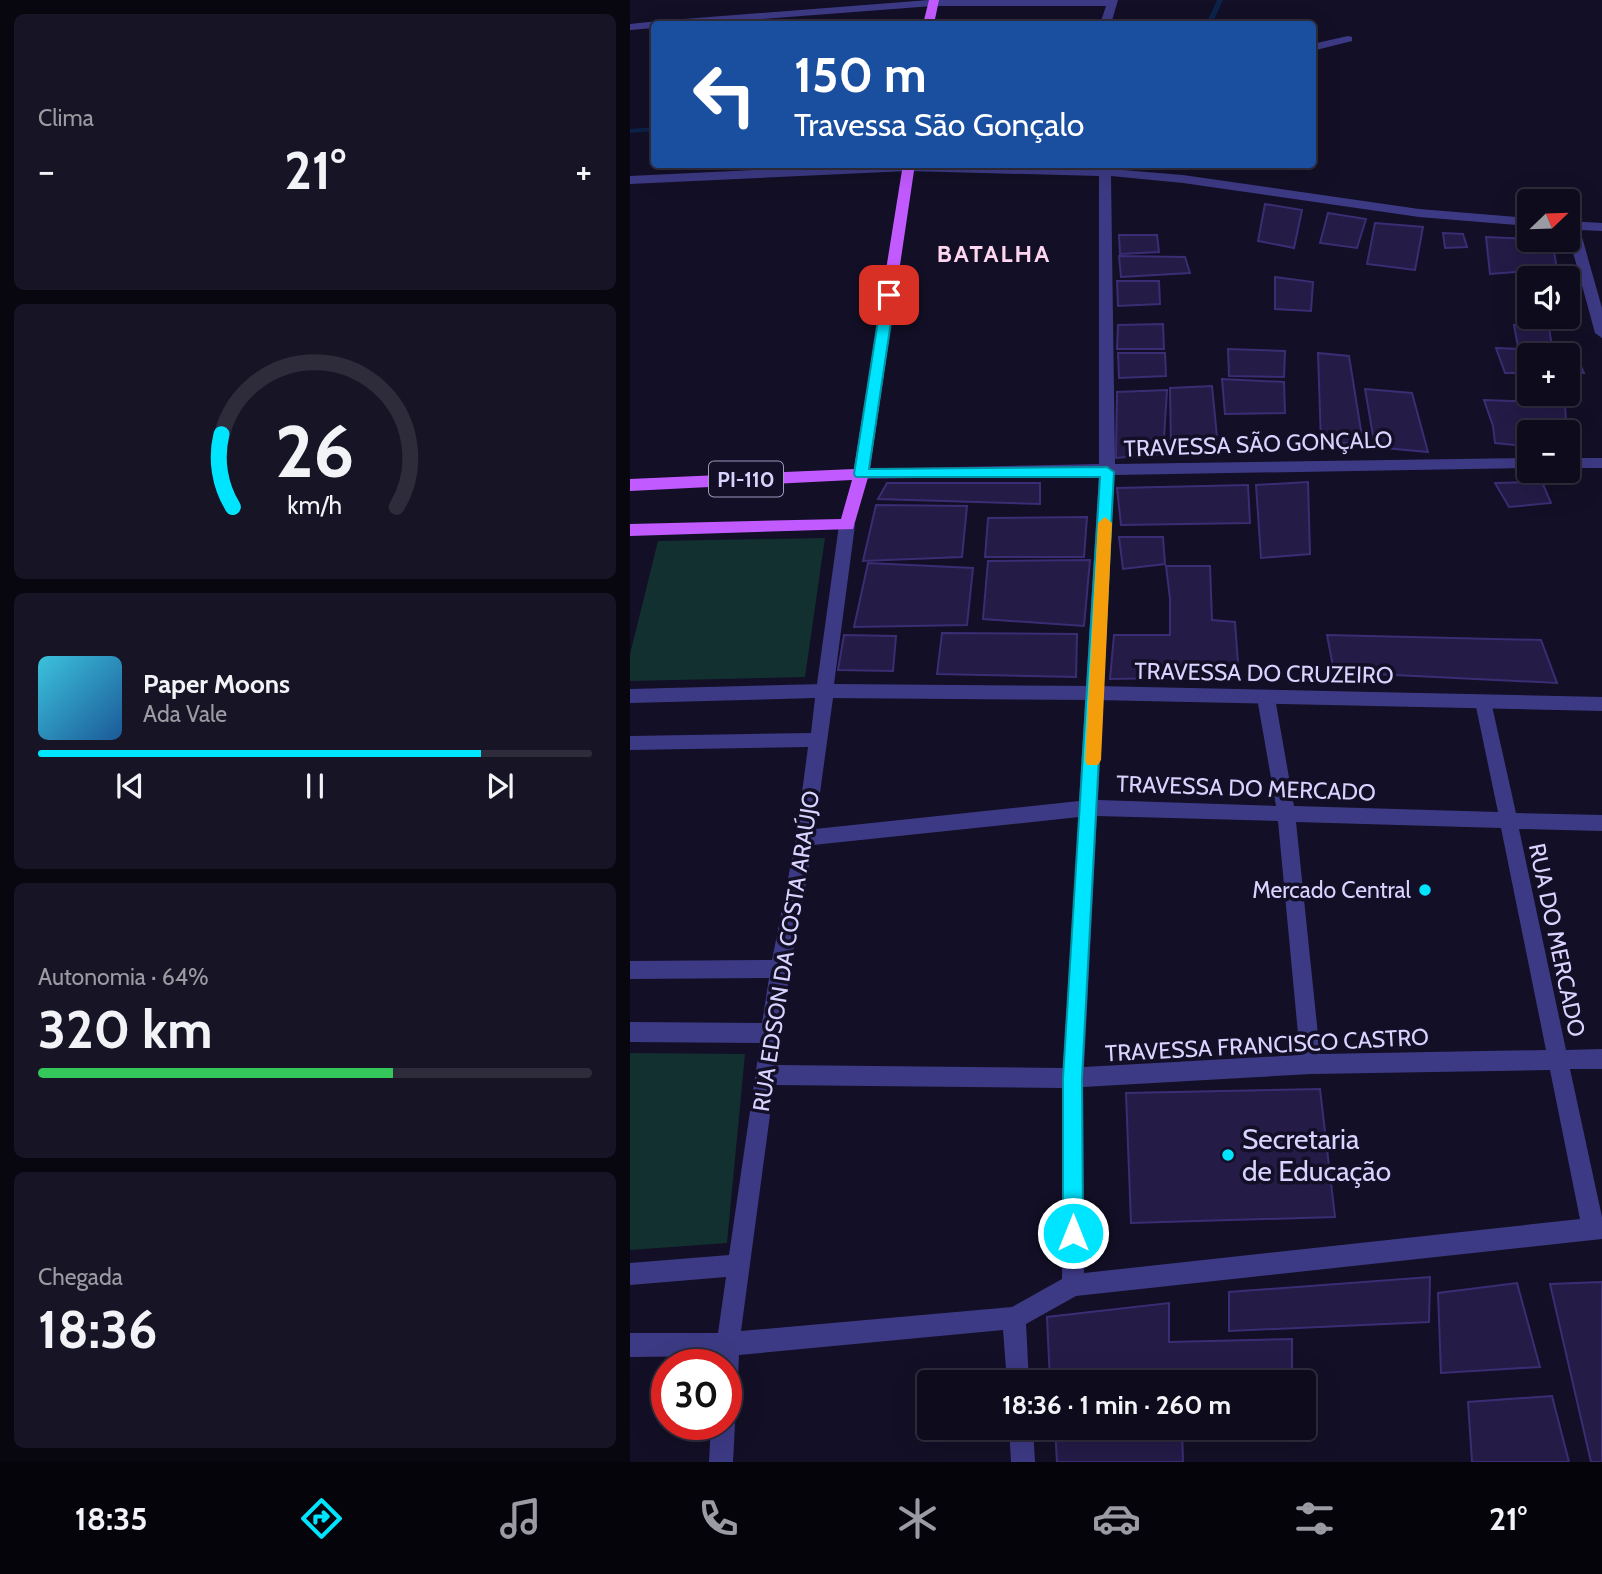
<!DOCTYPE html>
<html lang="pt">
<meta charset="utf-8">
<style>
:root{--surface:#0e0b1c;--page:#171425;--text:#f1f3f6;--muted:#9b9ba3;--line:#2e2b3b;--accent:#00e5ff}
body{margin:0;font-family:Cabin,sans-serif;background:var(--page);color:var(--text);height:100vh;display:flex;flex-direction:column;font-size:26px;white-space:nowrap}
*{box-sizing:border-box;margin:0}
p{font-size:23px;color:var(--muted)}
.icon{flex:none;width:38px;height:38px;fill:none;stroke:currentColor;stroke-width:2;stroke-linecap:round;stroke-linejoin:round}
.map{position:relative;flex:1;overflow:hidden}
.drawer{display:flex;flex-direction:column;gap:14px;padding:14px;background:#08060f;width:630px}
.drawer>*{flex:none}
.top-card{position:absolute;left:21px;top:21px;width:665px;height:147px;border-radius:7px;box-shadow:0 7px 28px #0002,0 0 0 2px var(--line);background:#1a4fa0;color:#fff;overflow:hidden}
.needle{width:46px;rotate:67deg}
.fabs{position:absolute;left:887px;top:189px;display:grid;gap:14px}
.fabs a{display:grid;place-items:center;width:63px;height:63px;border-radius:7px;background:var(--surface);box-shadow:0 7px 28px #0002,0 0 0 2px var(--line);font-size:35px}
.speed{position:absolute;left:21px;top:1349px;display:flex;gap:14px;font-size:35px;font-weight:700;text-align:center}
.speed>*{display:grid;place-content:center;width:91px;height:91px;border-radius:50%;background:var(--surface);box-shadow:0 7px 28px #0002,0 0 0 2px var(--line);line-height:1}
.speed .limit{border:10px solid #d22;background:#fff;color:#111}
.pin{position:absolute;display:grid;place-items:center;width:60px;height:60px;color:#fff;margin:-30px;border-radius:14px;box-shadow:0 4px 10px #0006}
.me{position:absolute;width:77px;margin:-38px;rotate:0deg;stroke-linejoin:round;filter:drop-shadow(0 0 5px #0008)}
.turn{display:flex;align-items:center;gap:24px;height:147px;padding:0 28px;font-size:32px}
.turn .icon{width:91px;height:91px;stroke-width:2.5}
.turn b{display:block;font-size:49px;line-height:60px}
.big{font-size:52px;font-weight:700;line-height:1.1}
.drawer .tile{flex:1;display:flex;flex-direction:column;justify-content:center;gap:10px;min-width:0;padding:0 24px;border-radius:10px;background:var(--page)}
.drawer .dial{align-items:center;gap:0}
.dial svg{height:182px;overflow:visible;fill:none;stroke:var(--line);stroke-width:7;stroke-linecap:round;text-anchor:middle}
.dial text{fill:var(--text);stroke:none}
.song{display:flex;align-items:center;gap:21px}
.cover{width:84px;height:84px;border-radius:10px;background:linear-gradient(135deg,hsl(190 70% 55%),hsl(210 70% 35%))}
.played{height:7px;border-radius:4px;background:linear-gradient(90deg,var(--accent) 80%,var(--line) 80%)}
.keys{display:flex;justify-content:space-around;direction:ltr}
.heat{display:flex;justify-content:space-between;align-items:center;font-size:38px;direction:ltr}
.charge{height:10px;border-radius:5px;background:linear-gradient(90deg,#34c759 64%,var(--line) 0)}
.trip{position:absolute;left:287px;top:1370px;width:399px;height:70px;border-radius:7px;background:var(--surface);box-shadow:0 7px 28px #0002,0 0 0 2px var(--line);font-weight:700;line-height:70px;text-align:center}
.menu{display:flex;height:112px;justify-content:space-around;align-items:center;background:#06040b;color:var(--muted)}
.menu .icon{width:49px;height:49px}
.menu .on{color:var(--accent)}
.menu b{font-size:32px;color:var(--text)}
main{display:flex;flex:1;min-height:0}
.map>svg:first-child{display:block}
.green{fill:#12302f}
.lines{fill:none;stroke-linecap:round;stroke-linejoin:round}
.stream{fill:#0c2248;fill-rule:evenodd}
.building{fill:#241b47;stroke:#3b2d73;stroke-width:2}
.minor{fill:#3d3a85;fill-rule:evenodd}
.tertiary{fill:#3d3a85;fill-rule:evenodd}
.primary{fill:#c25bff;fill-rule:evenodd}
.route{fill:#00e5ff;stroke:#0095a6;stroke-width:2}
.slow{fill:#f59e0b}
.poi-dot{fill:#00e5ff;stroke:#130f26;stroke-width:2.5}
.labels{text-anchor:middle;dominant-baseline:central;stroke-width:7;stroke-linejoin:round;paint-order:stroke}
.shield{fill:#130f26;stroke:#9e99be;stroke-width:2}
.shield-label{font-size:21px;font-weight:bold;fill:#d9d4ff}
.street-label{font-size:23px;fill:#d9d4ff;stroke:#130f26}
.poi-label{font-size:23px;fill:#d9d4ff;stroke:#130f26;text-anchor:end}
.far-district-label{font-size:24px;font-weight:bold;letter-spacing:2px;fill:#ffd6f0;stroke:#130f26}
.near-poi-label{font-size:28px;fill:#d9d4ff;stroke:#130f26;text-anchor:start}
</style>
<main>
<section class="drawer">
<div class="tile"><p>Clima</p>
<div class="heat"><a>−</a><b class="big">21°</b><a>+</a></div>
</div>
<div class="tile dial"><svg viewBox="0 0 100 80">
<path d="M14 69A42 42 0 1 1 86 69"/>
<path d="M14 69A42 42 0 0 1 9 37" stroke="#00e5ff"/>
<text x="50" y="56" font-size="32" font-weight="700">26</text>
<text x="50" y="72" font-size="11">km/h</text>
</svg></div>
<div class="tile">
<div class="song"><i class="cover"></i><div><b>Paper Moons</b><p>Ada Vale</p></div></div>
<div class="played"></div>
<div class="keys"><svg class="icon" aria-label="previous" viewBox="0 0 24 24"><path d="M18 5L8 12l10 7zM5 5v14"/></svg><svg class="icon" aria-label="pause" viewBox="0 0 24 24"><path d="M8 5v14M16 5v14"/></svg><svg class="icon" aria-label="next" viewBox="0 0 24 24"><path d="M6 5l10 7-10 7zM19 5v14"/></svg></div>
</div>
<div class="tile"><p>Autonomia · 64%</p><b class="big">320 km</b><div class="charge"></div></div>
<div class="tile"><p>Chegada</p><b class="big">18:36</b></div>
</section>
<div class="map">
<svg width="972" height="1462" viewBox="0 0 972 1462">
<rect width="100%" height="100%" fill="#130f26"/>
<!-- green -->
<path class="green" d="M195,538L175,677L0,681V654L28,541Z
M0,1053L115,1054L97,1243L0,1250Z"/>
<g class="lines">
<!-- stream -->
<path class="stream" d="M587,0H593L582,24H576Z
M24,127V131L0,133V129Z"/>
</g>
<!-- building -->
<path class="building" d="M635,204L672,210L664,248L628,241Z
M698,213L736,219L727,248L690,243Z
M745,223L793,227L785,270L737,264Z
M813,233L833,234L837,247L815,248Z
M489,235H527L529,252L490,254Z
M856,237L922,240L927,269L860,274Z
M489,256L555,257L560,273L491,277Z
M645,277L683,282L681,311L645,309Z
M487,281H529L530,304L488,306Z
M533,324L534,349H487L488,325Z
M884,325L919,327L922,347H888Z
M866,348L944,351L954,373H938V355H900V373H875Z
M598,349L655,351L654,377L599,376Z
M488,353H535L536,376L489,378Z
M688,353L719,356L733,443H691Z
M592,379L654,382L655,413L595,414Z
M582,386L588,447L541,450L540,388Z
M735,389L782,393L798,452L745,447Z
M537,390L533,454L486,458L487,392Z
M854,400L935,403L936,422L895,423L894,446L865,443L863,426Z
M678,482L680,554L631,558L626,485Z
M912,482L921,503L879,507L865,483Z
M257,483H410V504L248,499Z
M618,485L620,523L491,525L487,488Z
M246,505L337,506L332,557L233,561Z
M457,517L454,557H355L358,518Z
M489,537H533L535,564L493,569Z
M460,560L454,626L353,619L358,561Z
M238,563L343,568L337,625L224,627Z
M536,566H580L582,620L605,622L609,677L480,679L484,635H540V599Z
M312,633L447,634L446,677L307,674Z
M214,635L266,636L263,671L208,670Z
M697,635L911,640L927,683L704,672Z
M690,1089L705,1217L501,1223L496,1093Z
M800,1277L799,1322L599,1331V1292Z
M972,1282V1462H961L920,1284Z
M887,1283L910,1367L811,1373L808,1293Z
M539,1303V1342L662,1339V1382H420L417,1317Z
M922,1396L939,1462H842L838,1402Z
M425,1428H552L553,1462H427Z"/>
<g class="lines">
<!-- minor -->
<path class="minor" d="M299,0H488L481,24H470L476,6H303L65,24H24V28L0,30V24L28,21Z
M718,36L722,37V41L682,51V44Z
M252,164L469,168V164H481V169L553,175L789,209L900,218V226L789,217L553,183L481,176L485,464L900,458V468L484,475L468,800L646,806L627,698L630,693H642L645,698L664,806L868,812L845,702L848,697H860L886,813L972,815V831L889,829L936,1050L972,1049V1069H940L972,1217V1239L446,1296L396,1324L399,1382H377L373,1330L109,1355L108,1377L104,1385L96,1389V1365H85L86,1356L0,1357V1333H88L96,1277L0,1285V1263L99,1255L130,1043L0,1042V1022L132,1023L139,978L0,979V961L142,960L166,838L178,747L0,750V736L181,733L185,698L0,703V689L195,684L201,686L204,691L185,829L449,801L469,475L231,479L223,474L231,469L469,464V176L278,171L0,184V176ZM467,816L648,821L670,1055L454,1067ZM449,817L433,1068L147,1065L160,969L183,845ZM666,822L871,828L916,1050L690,1054ZM920,1070L950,1219L454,1273L453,1087L681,1074ZM144,1085L433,1088L432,1279L382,1307L111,1331Z
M938,221L972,223V231L950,230L972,308V338L965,333L938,234Z
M938,458H972V468H938Z
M96,1413L101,1416L105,1424L103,1462H79L81,1424H96Z
M379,1428H403L405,1462H381Z"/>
<!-- tertiary -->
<path class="tertiary" d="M217,519L225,525L204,684L466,686L972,697V711L466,700L195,698L189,696L186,691L209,525Z"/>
<!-- primary -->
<path class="primary" d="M299,0H309L304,24H293Z
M273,164H285L239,474L223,529L0,536V524L211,519L222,480L0,491V479L224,469Z"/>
</g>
<!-- route -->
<path class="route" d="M259,291L265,295L239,469L477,467L484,472L452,1078L453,1233L450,1240L443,1243L436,1240L433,1233V1078L470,477H226L224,474L252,295Z"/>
<!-- slow -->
<path class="slow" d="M475,517L482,523L471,760L468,765H457L455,760L468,523Z"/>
<!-- markers -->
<g class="poi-dot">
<circle cx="795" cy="890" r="7"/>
<circle cx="598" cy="1155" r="7"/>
</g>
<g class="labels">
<!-- shield labels -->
<rect class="shield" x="79" y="461.5" width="74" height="35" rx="5"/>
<g class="shield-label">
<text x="116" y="479">PI-110</text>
</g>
<!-- street labels -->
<g class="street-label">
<text transform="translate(628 444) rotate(-2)">TRAVESSA SÃO GONÇALO</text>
<text transform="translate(634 673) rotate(1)">TRAVESSA DO CRUZEIRO</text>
<text transform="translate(616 788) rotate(2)">TRAVESSA DO MERCADO</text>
<text transform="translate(927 940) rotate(78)">RUA DO MERCADO</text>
<text transform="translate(156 951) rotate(-81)">RUA EDSON DA COSTA ARAÚJO</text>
<text transform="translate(637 1045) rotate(-3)">TRAVESSA FRANCISCO CASTRO</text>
</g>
<!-- poi labels -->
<g class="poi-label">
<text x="781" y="890">Mercado Central</text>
</g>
<!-- far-district labels -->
<g class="far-district-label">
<text x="364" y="253">BATALHA</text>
</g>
<!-- near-poi labels -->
<g class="near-poi-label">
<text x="612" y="1139">Secretaria<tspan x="612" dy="32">de Educação</tspan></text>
</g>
</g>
</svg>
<div class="fabs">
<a><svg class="needle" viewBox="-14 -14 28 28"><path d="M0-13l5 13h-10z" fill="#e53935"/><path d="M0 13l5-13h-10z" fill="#9b9ba3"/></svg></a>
<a><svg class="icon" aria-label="sound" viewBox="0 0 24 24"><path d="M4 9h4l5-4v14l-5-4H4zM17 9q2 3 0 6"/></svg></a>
<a>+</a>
<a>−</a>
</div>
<div class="speed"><div class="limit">30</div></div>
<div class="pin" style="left:259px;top:295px;background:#d93025"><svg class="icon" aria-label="arrive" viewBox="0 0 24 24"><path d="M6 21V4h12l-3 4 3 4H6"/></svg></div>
<svg class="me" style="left:443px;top:1233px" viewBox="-20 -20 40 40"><circle r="17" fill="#00e5ff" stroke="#fff" stroke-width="3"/><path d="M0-11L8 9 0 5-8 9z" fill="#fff"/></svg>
<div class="trip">18:36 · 1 min · 260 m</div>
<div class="top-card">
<div class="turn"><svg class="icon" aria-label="left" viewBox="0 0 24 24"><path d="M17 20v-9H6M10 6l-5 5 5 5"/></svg><div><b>150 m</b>Travessa São Gonçalo</div></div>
</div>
</div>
</main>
<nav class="menu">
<b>18:35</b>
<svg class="icon on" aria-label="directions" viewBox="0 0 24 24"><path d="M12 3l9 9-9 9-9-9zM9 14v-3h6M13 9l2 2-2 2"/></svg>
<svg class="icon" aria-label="music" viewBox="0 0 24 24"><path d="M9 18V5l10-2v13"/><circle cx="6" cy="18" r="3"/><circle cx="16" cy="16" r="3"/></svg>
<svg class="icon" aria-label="phone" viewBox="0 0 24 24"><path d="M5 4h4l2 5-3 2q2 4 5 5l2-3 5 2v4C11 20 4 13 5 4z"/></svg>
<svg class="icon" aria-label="climate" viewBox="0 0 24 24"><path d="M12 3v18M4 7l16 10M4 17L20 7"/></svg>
<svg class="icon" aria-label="car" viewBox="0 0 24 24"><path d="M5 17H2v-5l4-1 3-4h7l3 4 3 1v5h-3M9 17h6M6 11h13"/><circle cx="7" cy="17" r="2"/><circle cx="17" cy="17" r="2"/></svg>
<svg class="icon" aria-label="filters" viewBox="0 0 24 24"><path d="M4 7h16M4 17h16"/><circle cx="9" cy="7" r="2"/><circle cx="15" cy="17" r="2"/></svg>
<b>21°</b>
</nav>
